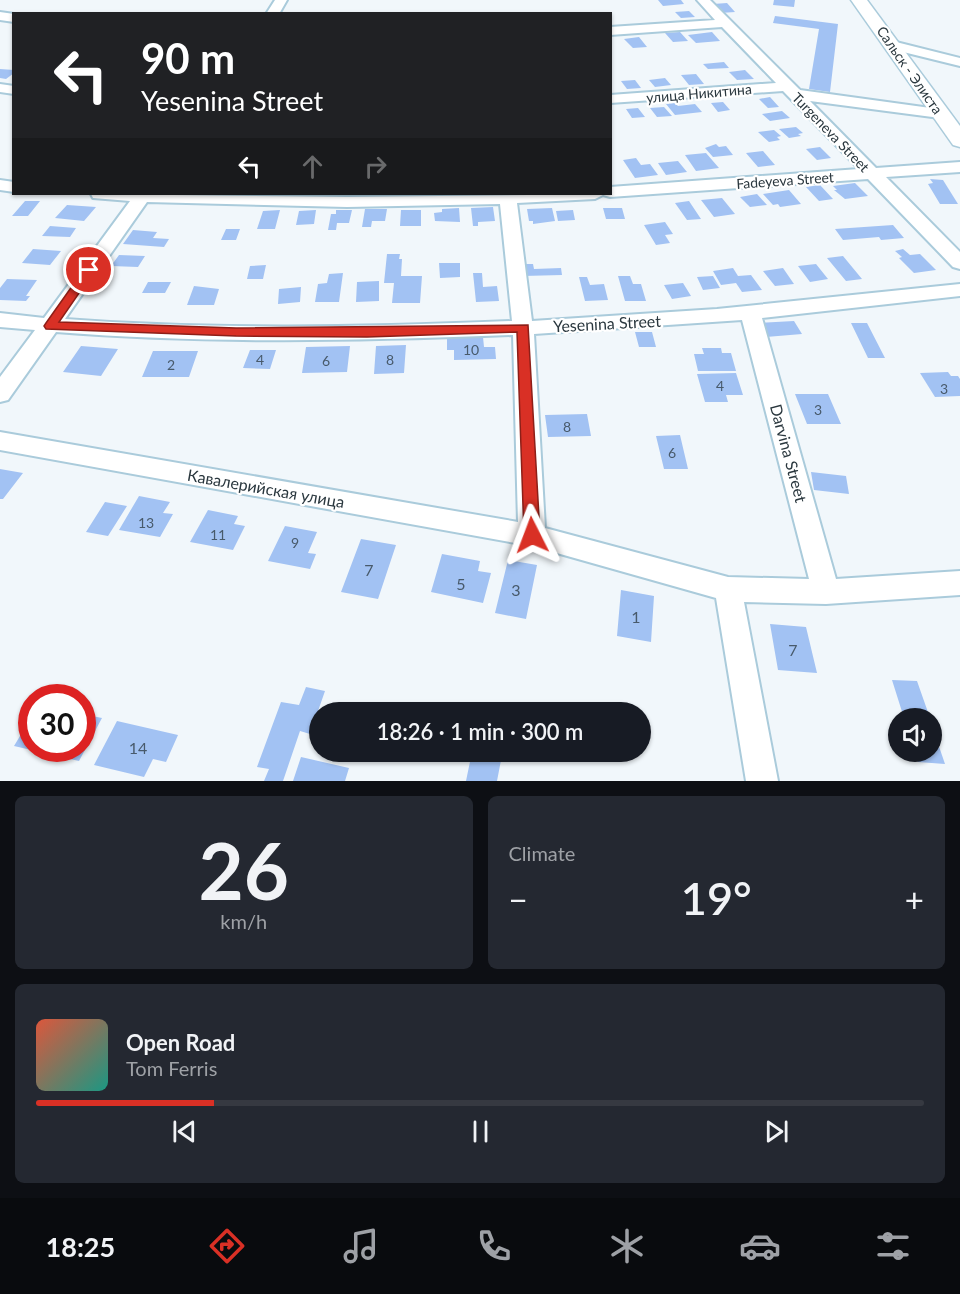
<!DOCTYPE html>
<meta charset="utf-8">
<style>
:root{--surface:#171b24;--page:#242831;--text:#f1f3f6;--muted:#9ea1a6;--line:#363941;--accent:#d93025}
body{margin:0;font-family:Lato,sans-serif;background:var(--page);color:var(--text);height:100vh;display:flex;flex-direction:column;font-size:22px;white-space:nowrap}
*{box-sizing:border-box;margin:0}
p{font-size:20px;color:var(--muted)}
.icon{flex:none;width:33px;height:33px;fill:none;stroke:currentColor;stroke-width:2;stroke-linecap:round;stroke-linejoin:round}
.map{position:relative;height:781px;overflow:hidden}
.side{display:flex;flex-direction:column;gap:15px;padding:15px;background:#0d0f14;flex:1}
.side>*{flex:none}
.guide{position:absolute;left:12px;top:12px;width:600px;height:183px;border-radius:0px;box-shadow:0 2px 4px #0004;background:#202124;color:#fff;overflow:hidden}
.buttons{position:absolute;left:888px;top:708px;display:grid;gap:12px}
.buttons a{display:grid;place-items:center;width:54px;height:54px;border-radius:50%;background:var(--surface);box-shadow:0 2px 4px #0004;font-size:30px}
.speed{position:absolute;left:18px;top:684px;display:flex;gap:12px;font-size:30px;font-weight:700;text-align:center}
.speed>*{display:grid;place-content:center;width:78px;height:78px;border-radius:50%;background:var(--surface);box-shadow:0 2px 4px #0004;line-height:1}
.speed .limit{border:9px solid #d22;background:#fff;color:#111}
.pin{position:absolute;display:grid;place-items:center;width:51px;height:51px;color:#fff;margin:-26px;border:3px solid #fff;border-radius:50%;box-shadow:0 2px 6px #0007}
.me{position:absolute;width:66px;margin:-33px;rotate:357deg;stroke-linejoin:round;filter:drop-shadow(0 0 4px #0008)}
.turn{display:flex;align-items:center;gap:21px;height:126px;padding:0 30px;font-size:27px}
.turn .icon{width:78px;height:78px;stroke-width:2.5}
.turn b{display:block;font-size:42px;line-height:51px}
.lanes{display:flex;align-items:center;height:57px;padding:0 30px;background:#0003;justify-content:center;gap:30px;direction:ltr}
.lanes .off{opacity:.35}
.big{font-size:45px;font-weight:600;line-height:1.1}
.side .widget{flex:1;display:flex;flex-direction:column;justify-content:center;gap:9px;min-width:0;padding:0 21px;border-radius:9px;background:var(--page)}
.side .dial{align-items:center;gap:0}
.dial b{font-size:78px;line-height:1}
.song{display:flex;align-items:center;gap:18px}
.cover{width:72px;height:72px;border-radius:9px;background:linear-gradient(135deg,hsl(10 70% 55%),hsl(170 70% 35%))}
.played{height:6px;border-radius:3px;background:linear-gradient(90deg,var(--accent) 20%,var(--line) 20%)}
.keys{display:flex;justify-content:space-around;direction:ltr}
.heat{display:flex;justify-content:space-between;align-items:center;font-size:33px;direction:ltr}
.side .tiles{flex:1;display:grid;gap:15px;grid-template-columns:1fr 1fr}
.widget:last-child{grid-column:span 2}
.trip{position:absolute;left:309px;top:702px;width:342px;height:60px;border-radius:30px;background:var(--surface);box-shadow:0 2px 4px #0004;font-weight:600;line-height:60px;text-align:center}
.dock{display:flex;height:96px;justify-content:space-around;align-items:center;background:#090b0e;color:var(--muted)}
.dock .icon{width:42px;height:42px}
.dock .current{color:var(--accent)}
.dock b{font-size:27px;color:var(--text)}
.map>svg:first-child{display:block}
.building{fill:#a2c2f3}
.lines{fill:none;stroke-linecap:round;stroke-linejoin:round}
.minor-casing{stroke:#aacbdb;stroke-width:4}
.major-casing{stroke:#aacbdb;stroke-width:3}
.minor{fill:#fff;fill-rule:evenodd}
.major{fill:#fff;fill-rule:evenodd}
.route{fill:#d93025;stroke:#8d1f18;stroke-width:1.5}
.labels{text-anchor:middle;dominant-baseline:central;stroke-width:4.5;stroke-linejoin:round;paint-order:stroke}
.far-street-label{font-size:14px;fill:#2a373e;stroke:#fff}
.number-label{font-size:14px;fill:#485a6b}
.street-label{font-size:16px;fill:#2a373e;stroke:#fff}
.near-number-label{font-size:16px;fill:#485a6b}
</style>
<div class="map">
<svg width="960" height="781" viewBox="0 0 960 781">
<rect width="100%" height="100%" fill="#f1f7fb"/>
<!-- building -->
<path class="building" d="M658,0H681L684,4L663,6Z
M774,0H795L794,7L773,5Z
M727,3L735,12L720,13L713,4Z
M689,11L695,17L681,18L675,12Z
M775,16L838,24L830,92L809,89L819,29L773,23Z
M680,32L688,41L673,42L665,33Z
M712,32L720,41L696,43L688,35Z
M639,37L647,47L633,48L624,39Z
M724,62L729,68L708,69L703,64Z
M0,69L14,70V73L6,79L0,78Z
M745,70L754,79L737,80L729,72Z
M696,74L704,84L689,85L681,75Z
M665,78L671,85L655,87L649,80Z
M635,80L641,88L627,89L621,81Z
M770,97L779,107L768,108L759,99Z
M723,102L730,110L718,112L711,103Z
M675,103L678,106L695,104L702,112L675,115L666,104Z
M664,107L672,116L657,117L650,108Z
M638,108L645,117L632,118L626,109Z
M782,111L790,118L770,121L762,114Z
M796,127L803,133L798,134L801,136L789,138L779,129Z
M774,130L781,136L777,137L780,140L769,142L758,132Z
M716,144L719,147L726,146L733,155L713,157L705,148Z
M820,147L831,158L817,160L806,149Z
M763,151L775,165L758,167L746,153Z
M706,153L719,168L696,171L685,155Z
M636,158L641,165L650,164L658,175L635,178L623,160Z
M678,161L687,172L666,175L658,163Z
M930,179L943,180L958,204H940L928,184L933,183Z
M855,183L868,196L845,199L834,190H837L833,186Z
M820,185L833,199L819,201L806,187Z
M789,190L801,204L780,207L778,204L773,205L763,194Z
M757,194L767,205L750,207L740,197Z
M722,198L735,214L714,217L701,200Z
M25,201H40L28,216H12Z
M689,201L701,219L687,220L675,203Z
M67,205L96,207L84,221L55,218Z
M493,207L495,221L478,222V226H473L471,208Z
M459,208L460,222L435,221L434,213L442,212V209Z
M552,208L555,221L533,224V221H529L527,209Z
M603,208H622L625,219H606Z
M365,209H387L385,221H372L371,227H362Z
M280,210L275,229H257L263,211Z
M316,210L314,224L296,225L299,211Z
M336,210H352L349,223H337L336,230H328L331,214H336Z
M401,210H421V226H400Z
M573,210L575,220L558,221L556,211Z
M665,222L673,234L665,235L670,243L656,245L644,225Z
M893,225L904,238L881,240L879,237L843,240L835,229Z
M50,226L76,228L70,237L42,236Z
M226,229H240L236,240H221Z
M133,230L157,232L153,238L169,239L164,247L123,244Z
M33,249L61,251L50,265L22,263Z
M903,249L910,255L920,254L936,270L914,273L899,258L902,257L895,251Z
M387,254H400L399,259H402L401,276H422L420,303H392L394,283H384Z
M119,255L145,256L138,267L111,266Z
M843,256L862,279L846,281L827,258Z
M439,263H460V277L440,278Z
M521,264H533L534,269L561,268L562,275L523,276Z
M816,264L828,279L810,282L798,266Z
M266,265L263,279H247L250,266Z
M733,268L738,276L751,275L762,290L742,292L736,283L721,285L713,271Z
M783,268L794,284L775,286L763,271Z
M343,273L339,302H315L318,284L327,283L329,274Z
M473,273H482L483,287L497,286L499,301L476,302Z
M618,276H630L633,284H641L646,301H625Z
M713,276L720,288L703,290L697,277Z
M579,277H587L590,285L604,284L608,300L585,301Z
M7,279L37,280L26,296H30L26,301L0,300V288Z
M379,281V301L356,302L357,282Z
M148,282H171L165,293H142Z
M683,283L691,296L672,299L664,285Z
M194,286L219,289L214,305H187Z
M301,287L300,302L278,304L279,289Z
M794,321L802,334L766,337L758,323Z
M851,323H867L885,358H868Z
M635,332H652L656,347H639Z
M447,337H483L484,347H495L496,359L454,360V350H447Z
M406,345L404,373L374,374L376,346Z
M81,346L118,349L101,376L63,372Z
M350,346L347,372L302,373L306,347Z
M702,348H721L722,353H731L736,371H698L694,354H704Z
M250,350H276L270,369L243,368Z
M153,351H198L189,377H142Z
M948,372L951,376H958L960,379V396L935,397L920,373Z
M736,373L743,395H726L728,402H705L697,374Z
M795,394H828L841,424H807Z
M587,414L591,436L548,437L545,415Z
M680,435L688,469H664L656,436Z
M0,469L23,473L3,499H0Z
M811,472L846,476L849,494L814,490Z
M139,496L170,502L163,513L173,514L160,537L119,530Z
M105,502L127,506L108,536L86,532Z
M208,510L238,516L234,524L245,526L233,550L190,542Z
M285,526L317,532L308,553L316,554L310,569L268,561Z
M361,539L396,545L378,599L341,592Z
M442,554L480,561L478,571L491,573L483,603L431,592Z
M508,560L537,565L526,619L495,613Z
M621,590L654,596L651,642L617,636Z
M770,624L806,627L817,673L778,670Z
M892,680L917,681L930,718H904Z
M306,687L325,691L310,734L300,731L283,781H264L269,769L257,767L281,702L299,705Z
M82,714L102,718L79,761L14,746L32,716V748H82Z
M117,721L178,735L166,762L153,759L144,777L94,765Z
M932,726L945,764L918,762L915,752H932Z
M472,752L502,755L497,781H466Z
M301,757L349,768L345,781H293Z"/>
<g class="lines">
<defs>
<path id="minor" d="M275,0H287L279,14H266Z
M697,0H710L800,90L945,110L948,113L940,118L810,101L876,168L960,162V172L886,177L960,252V269L953,267L868,179L610,197L603,195L595,199L517,203L532,321L717,309L960,284V296L762,318L836,579L960,571V595L826,604L744,602L778,781H746L716,598L532,546L0,450V432L518,522L513,335C361,341 207,344 56,332L8,400L0,402V377L35,330L0,327V313L44,318L130,201L93,198L91,194L347,197L610,194V187L859,169L783,91L610,103V95L776,83L722,27L610,35V27L715,20ZM147,202L347,207L500,204L512,321C364,327 213,330 65,319ZM742,320L809,579L728,577L545,528L534,334Z
M0,12L14,14V22L0,20Z
M892,41L960,58V66L887,48L885,45Z
M0,84L14,86V94L0,92Z
M0,180L14,182V192L0,190Z"/>
<path id="major" d="M851,0H867L960,126V147L953,145Z"/>
</defs>
<!-- minor casing -->
<use href="#minor" class="minor-casing"/>
<!-- major casing -->
<use href="#major" class="major-casing"/>
<!-- minor -->
<use href="#minor" class="minor"/>
<!-- major -->
<use href="#major" class="major"/>
</g>
<!-- route -->
<path class="route" d="M89,267L95,270L59,322L236,328L528,325L540,535L538,539L532,541L526,539L524,535L517,332L367,337L236,336L46,329L44,326L46,323L85,268Z"/>
<g class="labels">
<!-- far-street labels -->
<g class="far-street-label">
<text transform="translate(910 70) rotate(55)">Сальск - Элиста</text>
<text transform="translate(699 93) rotate(-5)">улица Никитина</text>
<text transform="translate(831 132) rotate(46)">Turgeneva Street</text>
<text transform="translate(785 180) rotate(-4)">Fadeyeva Street</text>
</g>
<!-- number labels -->
<g class="number-label">
<text x="471" y="349">10</text>
<text x="260" y="359">4</text>
<text x="390" y="359">8</text>
<text x="326" y="360">6</text>
<text x="171" y="364">2</text>
<text x="720" y="385">4</text>
<text x="944" y="388">3</text>
<text x="818" y="409">3</text>
<text x="567" y="426">8</text>
<text x="672" y="452">6</text>
<text x="146" y="522">13</text>
<text x="218" y="534">11</text>
<text x="295" y="542">9</text>
</g>
<!-- street labels -->
<g class="street-label">
<text transform="translate(607 323) rotate(-3)">Yesenina Street</text>
<text transform="translate(789 453) rotate(75)">Darvina Street</text>
<text transform="translate(266 488) rotate(10)">Кавалерийская улица</text>
</g>
<!-- near-number labels -->
<g class="near-number-label">
<text x="369" y="569">7</text>
<text x="461" y="583">5</text>
<text x="516" y="589">3</text>
<text x="636" y="616">1</text>
<text x="793" y="649">7</text>
<text x="138" y="747">14</text>
</g>
</g>
</svg>
<div class="buttons">
<a><svg class="icon" aria-label="sound" viewBox="0 0 24 24"><path d="M4 9h4l5-4v14l-5-4H4zM17 9q2 3 0 6"/></svg></a>
</div>
<div class="speed"><div class="limit">30</div></div>
<div class="pin" style="left:89px;top:270px;background:#d93025"><svg class="icon" aria-label="arrive" viewBox="0 0 24 24"><path d="M6 21V4h12l-3 4 3 4H6"/></svg></div>
<svg class="me" style="left:532px;top:535px" viewBox="-20 -20 40 40"><path d="M0-17L14 15 0 8-14 15z" fill="#d93025" stroke="#fff" stroke-width="4"/></svg>
<div class="trip">18:26 · 1 min · 300 m</div>
<div class="guide">
<div class="turn"><svg class="icon" aria-label="left" viewBox="0 0 24 24"><path d="M17 20v-9H6M10 6l-5 5 5 5"/></svg><div><b>90 m</b>Yesenina Street</div></div>
<div class="lanes"><svg class="icon" aria-label="left" viewBox="0 0 24 24"><path d="M17 20v-9H6M10 6l-5 5 5 5"/></svg><svg class="icon off" aria-label="ahead" viewBox="0 0 24 24"><path d="M12 20V5M6 11l6-6 6 6"/></svg><svg class="icon off" aria-label="right" viewBox="0 0 24 24"><path d="M7 20v-9h11M14 6l5 5-5 5"/></svg></div>
</div>
</div>
<section class="side">
<div class="tiles">
<div class="widget dial"><b>26</b><p>km/h</p></div>
<div class="widget"><p>Climate</p>
<div class="heat"><a>−</a><b class="big">19°</b><a>+</a></div>
</div>
<div class="widget">
<div class="song"><i class="cover"></i><div><b>Open Road</b><p>Tom Ferris</p></div></div>
<div class="played"></div>
<div class="keys"><svg class="icon" aria-label="previous" viewBox="0 0 24 24"><path d="M18 5L8 12l10 7zM5 5v14"/></svg><svg class="icon" aria-label="pause" viewBox="0 0 24 24"><path d="M8 5v14M16 5v14"/></svg><svg class="icon" aria-label="next" viewBox="0 0 24 24"><path d="M6 5l10 7-10 7zM19 5v14"/></svg></div>
</div>
</div>
</section>
<nav class="dock">
<b>18:25</b>
<svg class="icon current" aria-label="directions" viewBox="0 0 24 24"><path d="M12 3l9 9-9 9-9-9zM9 14v-3h6M13 9l2 2-2 2"/></svg>
<svg class="icon" aria-label="music" viewBox="0 0 24 24"><path d="M9 18V5l10-2v13"/><circle cx="6" cy="18" r="3"/><circle cx="16" cy="16" r="3"/></svg>
<svg class="icon" aria-label="phone" viewBox="0 0 24 24"><path d="M5 4h4l2 5-3 2q2 4 5 5l2-3 5 2v4C11 20 4 13 5 4z"/></svg>
<svg class="icon" aria-label="climate" viewBox="0 0 24 24"><path d="M12 3v18M4 7l16 10M4 17L20 7"/></svg>
<svg class="icon" aria-label="car" viewBox="0 0 24 24"><path d="M5 17H2v-5l4-1 3-4h7l3 4 3 1v5h-3M9 17h6M6 11h13"/><circle cx="7" cy="17" r="2"/><circle cx="17" cy="17" r="2"/></svg>
<svg class="icon" aria-label="filters" viewBox="0 0 24 24"><path d="M4 7h16M4 17h16"/><circle cx="9" cy="7" r="2"/><circle cx="15" cy="17" r="2"/></svg>
</nav>
